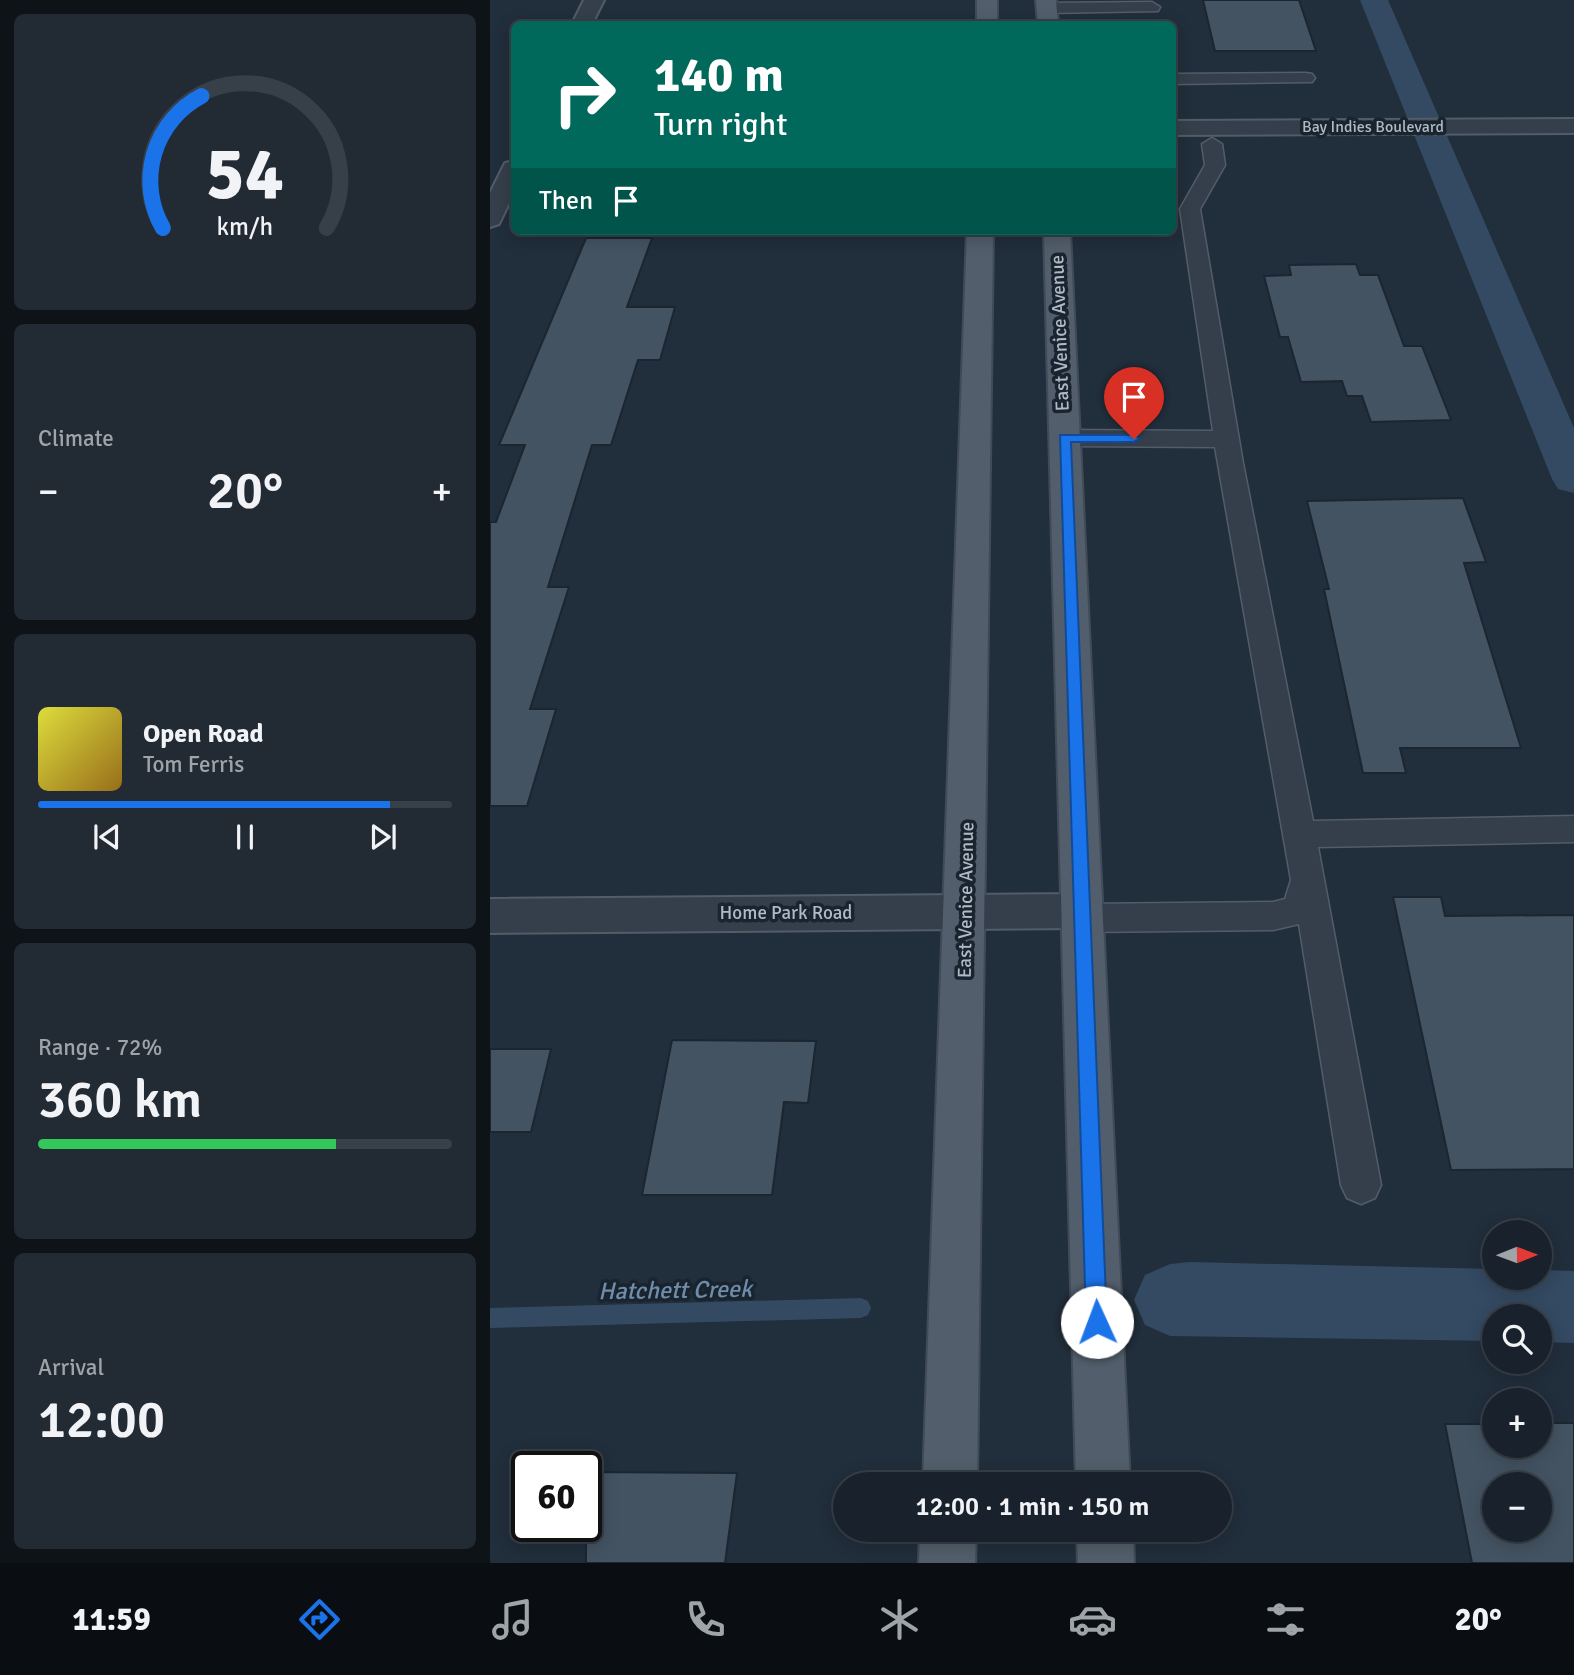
<!DOCTYPE html>
<meta charset="utf-8">
<style>
:root{--surface:#19222c;--page:#222a34;--text:#f1f3f6;--muted:#9fa4a9;--line:#373f48;--accent:#1a73e8}
body{margin:0;font-family:Signika,sans-serif;background:var(--page);color:var(--text);height:100vh;display:flex;flex-direction:column;font-size:26px;white-space:nowrap}
*{box-sizing:border-box;margin:0}
p{font-size:23px;color:var(--muted)}
.icon{flex:none;width:38px;height:38px;fill:none;stroke:currentColor;stroke-width:2;stroke-linecap:round;stroke-linejoin:round}
.map{position:relative;flex:1;overflow:hidden}
.panel{display:flex;flex-direction:column;gap:14px;padding:14px;background:#0e1318;width:490px}
.panel>*{flex:none}
.top-card{position:absolute;left:21px;top:21px;width:665px;height:214px;border-radius:10px;box-shadow:0 4px 18px #0003,0 0 0 2px var(--line);background:#00695c;color:#fff;overflow:hidden}
.needle{width:46px;rotate:89deg}
.buttons{position:absolute;left:992px;top:1220px;display:grid;gap:14px}
.buttons a{display:grid;place-items:center;width:70px;height:70px;border-radius:50%;background:var(--surface);box-shadow:0 4px 18px #0003,0 0 0 2px var(--line);font-size:35px}
.speed{position:absolute;left:21px;top:1451px;display:flex;gap:14px;font-size:35px;font-weight:700;text-align:center}
.speed>*{display:grid;place-content:center;width:91px;height:91px;border-radius:50%;background:var(--surface);box-shadow:0 4px 18px #0003,0 0 0 2px var(--line);line-height:1}
.speed .limit{border:4px solid #111;border-radius:10px;background:#fff;color:#111}
.pin{position:absolute;display:grid;place-items:center;width:60px;height:60px;color:#fff;margin:-72px -30px;border-radius:50% 50% 50% 0;rotate:-45deg;box-shadow:0 0 7px #0007}
.pin .icon{rotate:45deg}
.me{position:absolute;width:77px;margin:-38px;rotate:358deg;stroke-linejoin:round;filter:drop-shadow(0 0 5px #0008)}
.turn{display:flex;align-items:center;gap:24px;height:147px;padding:0 28px;font-size:32px}
.turn .icon{width:91px;height:91px;stroke-width:2.5}
.turn b{display:block;font-size:49px;line-height:60px}
.then{display:flex;align-items:center;height:66px;padding:0 28px;background:#0003;gap:14px;font-size:26px}
.big{font-size:52px;font-weight:600;line-height:1.1}
.panel .tile{flex:1;display:flex;flex-direction:column;justify-content:center;gap:10px;min-width:0;padding:0 24px;border-radius:10px;background:var(--page)}
.panel .dial{align-items:center;gap:0}
.dial svg{height:182px;overflow:visible;fill:none;stroke:var(--line);stroke-width:7;stroke-linecap:round;text-anchor:middle}
.dial text{fill:var(--text);stroke:none}
.song{display:flex;align-items:center;gap:21px}
.cover{width:84px;height:84px;border-radius:10px;background:linear-gradient(135deg,hsl(60 70% 55%),hsl(40 70% 35%))}
.played{height:7px;border-radius:4px;background:linear-gradient(90deg,var(--accent) 85%,var(--line) 85%)}
.keys{display:flex;justify-content:space-around;direction:ltr}
.heat{display:flex;justify-content:space-between;align-items:center;font-size:38px;direction:ltr}
.charge{height:10px;border-radius:5px;background:linear-gradient(90deg,#34c759 72%,var(--line) 0)}
.trip{position:absolute;left:343px;top:1472px;width:399px;height:70px;border-radius:35px;background:var(--surface);box-shadow:0 4px 18px #0003,0 0 0 2px var(--line);font-weight:600;line-height:70px;text-align:center}
.dock{display:flex;height:112px;justify-content:space-around;align-items:center;background:#0a0e12;color:var(--muted)}
.dock .icon{width:49px;height:49px}
.dock .current{color:var(--accent)}
.dock b{font-size:32px;color:var(--text)}
main{display:flex;flex:1;min-height:0}
.map>svg:first-child{display:block}
.lines{fill:none;stroke-linecap:round;stroke-linejoin:round}
.stream{fill:#344a62;fill-rule:evenodd}
.canal{fill:#344a62;fill-rule:evenodd}
.building{fill:#445362;stroke:#1c2631;stroke-width:2;fill-rule:evenodd}
.lane-casing{stroke:#525d68;stroke-width:3}
.street-casing{stroke:#525d68;stroke-width:4}
.primary-casing{stroke:#414b57;stroke-width:4}
.lane{fill:#353f4b;fill-rule:evenodd}
.street{fill:#353f4b;fill-rule:evenodd}
.primary{fill:#525e6b;fill-rule:evenodd}
.route{fill:#1a73e8;stroke:#114b97;stroke-width:2}
.labels{text-anchor:middle;dominant-baseline:central;stroke-width:7;stroke-linejoin:round;paint-order:stroke}
.far-street-label{font-size:16px;fill:#afbac7;stroke:#1a242f}
.street-label{font-size:19px;fill:#afbac7;stroke:#1a242f}
.near-water-label{font-size:24px;font-style:italic;fill:#6f8dab;stroke:#1a242f}
</style>
<main>
<section class="panel">
<div class="tile dial"><svg viewBox="0 0 100 80">
<path d="M14 69A42 42 0 1 1 86 69"/>
<path d="M14 69A42 42 0 0 1 31 11" stroke="#1a73e8"/>
<text x="50" y="56" font-size="32" font-weight="700">54</text>
<text x="50" y="72" font-size="11">km/h</text>
</svg></div>
<div class="tile"><p>Climate</p>
<div class="heat"><a>−</a><b class="big">20°</b><a>+</a></div>
</div>
<div class="tile">
<div class="song"><i class="cover"></i><div><b>Open Road</b><p>Tom Ferris</p></div></div>
<div class="played"></div>
<div class="keys"><svg class="icon" aria-label="previous" viewBox="0 0 24 24"><path d="M18 5L8 12l10 7zM5 5v14"/></svg><svg class="icon" aria-label="pause" viewBox="0 0 24 24"><path d="M8 5v14M16 5v14"/></svg><svg class="icon" aria-label="next" viewBox="0 0 24 24"><path d="M6 5l10 7-10 7zM19 5v14"/></svg></div>
</div>
<div class="tile"><p>Range · 72%</p><b class="big">360 km</b><div class="charge"></div></div>
<div class="tile"><p>Arrival</p><b class="big">12:00</b></div>
</section>
<div class="map">
<svg width="1084" height="1563" viewBox="0 0 1084 1563">
<rect width="100%" height="100%" fill="#212e3b"/>
<g class="lines">
<!-- stream -->
<path class="stream" d="M371,1298L378,1301L381,1308L378,1315L371,1318L0,1328V1308Z"/>
<!-- canal -->
<path class="canal" d="M870,0H898L1084,428V493L1068,489L1062,479Z
M700,1262L1004,1269V1278H1050V1270L1084,1271V1343L1050,1342V1316H1004V1341L680,1336L655,1325L644,1300L655,1275L680,1264Z"/>
</g>
<!-- building -->
<path class="building" d="M713,0H809L826,51H725Z
M96,238H162L137,307H185L170,360H148L121,445H102L58,587H79L40,709H66L37,806H0V522H6L35,445H9Z
M866,264L870,275H888L914,346H932L961,420L881,422L872,396H857L852,381L811,382L798,337H790L774,276L801,275L799,265Z
M973,498L996,562L974,563L1031,748H910L916,773H873L834,589H839L817,501Z
M903,897H951L955,916L1084,915V1169L961,1170Z
M182,1040L326,1041L318,1103L294,1102L282,1195H152Z
M0,1049H61L41,1132H0Z
M1050,1423H1084V1563H982L955,1424H1004V1446H1050ZM1004,1484H1050V1530H1004Z
M96,1472L247,1473L235,1563H96Z"/>
<g class="lines">
<defs>
<path id="lane" d="M662,2L670,7L668,11L557,13L549,8L557,3Z
M816,73L822,74L825,78L822,82L682,84V74Z
M722,138L732,144L735,165L710,209L753,463L823,821L1084,816V842L828,847L891,1185L885,1198L871,1204L857,1198L851,1185L809,924L783,930L592,932L580,928L575,918L580,908L592,904L783,902L795,899L801,880L725,447L574,446L565,443L562,438L565,433L574,430L723,431L690,209L715,165L712,144Z"/>
<path id="street" d="M94,0H114L102,24H82Z
M1084,119V133L682,135V121Z
M24,161V193L9,224L0,227V193L15,163Z
M591,894L606,899L612,911L606,923L591,928L0,933V899Z"/>
<path id="primary" d="M487,0H507V24H487Z
M546,0H566L568,24H548Z
M477,231H503L487,1484H433Z
M554,231H580L640,1484H586Z
M430,1530H486L485,1563H429Z
M587,1530H643L644,1563H588Z"/>
</defs>
<!-- lane casing -->
<use href="#lane" class="lane-casing"/>
<!-- street casing -->
<use href="#street" class="street-casing"/>
<!-- primary casing -->
<use href="#primary" class="primary-casing"/>
<!-- lane -->
<use href="#lane" class="lane"/>
<!-- street -->
<use href="#street" class="street"/>
<!-- primary -->
<use href="#primary" class="primary"/>
</g>
<!-- route -->
<path class="route" d="M570,435H644L650,439L644,442H581L617,1322L614,1330L607,1333L599,1330L596,1322Z"/>
<g class="labels">
<!-- far-street labels -->
<g class="far-street-label">
<text x="883" y="127">Bay Indies Boulevard</text>
</g>
<!-- street labels -->
<g class="street-label">
<text transform="translate(570 333) rotate(-92)">East Venice Avenue</text>
<text transform="translate(476 900) rotate(-89)">East Venice Avenue</text>
<text x="296" y="913">Home Park Road</text>
</g>
<!-- near-water labels -->
<g class="near-water-label">
<text transform="translate(185 1290) rotate(-1)">Hatchett Creek</text>
</g>
</g>
</svg>
<div class="buttons">
<a><svg class="needle" viewBox="-14 -14 28 28"><path d="M0-13l5 13h-10z" fill="#e53935"/><path d="M0 13l5-13h-10z" fill="#9fa4a9"/></svg></a>
<a><svg class="icon" aria-label="search" viewBox="0 0 24 24"><circle cx="10" cy="10" r="6"/><path d="M15 15l6 6"/></svg></a>
<a>+</a>
<a>−</a>
</div>
<div class="speed"><div class="limit">60</div></div>
<div class="pin" style="left:644px;top:439px;background:#d93025"><svg class="icon" aria-label="arrive" viewBox="0 0 24 24"><path d="M6 21V4h12l-3 4 3 4H6"/></svg></div>
<svg class="me" style="left:607px;top:1322px" viewBox="-20 -20 40 40"><circle r="19" fill="#fff"/><path d="M0-13L10 11 0 6-10 11z" fill="#1a73e8"/></svg>
<div class="trip">12:00 · 1 min · 150 m</div>
<div class="top-card">
<div class="turn"><svg class="icon" aria-label="right" viewBox="0 0 24 24"><path d="M7 20v-9h11M14 6l5 5-5 5"/></svg><div><b>140 m</b>Turn right</div></div>
<div class="then">Then<svg class="icon" aria-label="arrive" viewBox="0 0 24 24"><path d="M6 21V4h12l-3 4 3 4H6"/></svg></div>
</div>
</div>
</main>
<nav class="dock">
<b>11:59</b>
<svg class="icon current" aria-label="directions" viewBox="0 0 24 24"><path d="M12 3l9 9-9 9-9-9zM9 14v-3h6M13 9l2 2-2 2"/></svg>
<svg class="icon" aria-label="music" viewBox="0 0 24 24"><path d="M9 18V5l10-2v13"/><circle cx="6" cy="18" r="3"/><circle cx="16" cy="16" r="3"/></svg>
<svg class="icon" aria-label="phone" viewBox="0 0 24 24"><path d="M5 4h4l2 5-3 2q2 4 5 5l2-3 5 2v4C11 20 4 13 5 4z"/></svg>
<svg class="icon" aria-label="climate" viewBox="0 0 24 24"><path d="M12 3v18M4 7l16 10M4 17L20 7"/></svg>
<svg class="icon" aria-label="car" viewBox="0 0 24 24"><path d="M5 17H2v-5l4-1 3-4h7l3 4 3 1v5h-3M9 17h6M6 11h13"/><circle cx="7" cy="17" r="2"/><circle cx="17" cy="17" r="2"/></svg>
<svg class="icon" aria-label="filters" viewBox="0 0 24 24"><path d="M4 7h16M4 17h16"/><circle cx="9" cy="7" r="2"/><circle cx="15" cy="17" r="2"/></svg>
<b>20°</b>
</nav>
